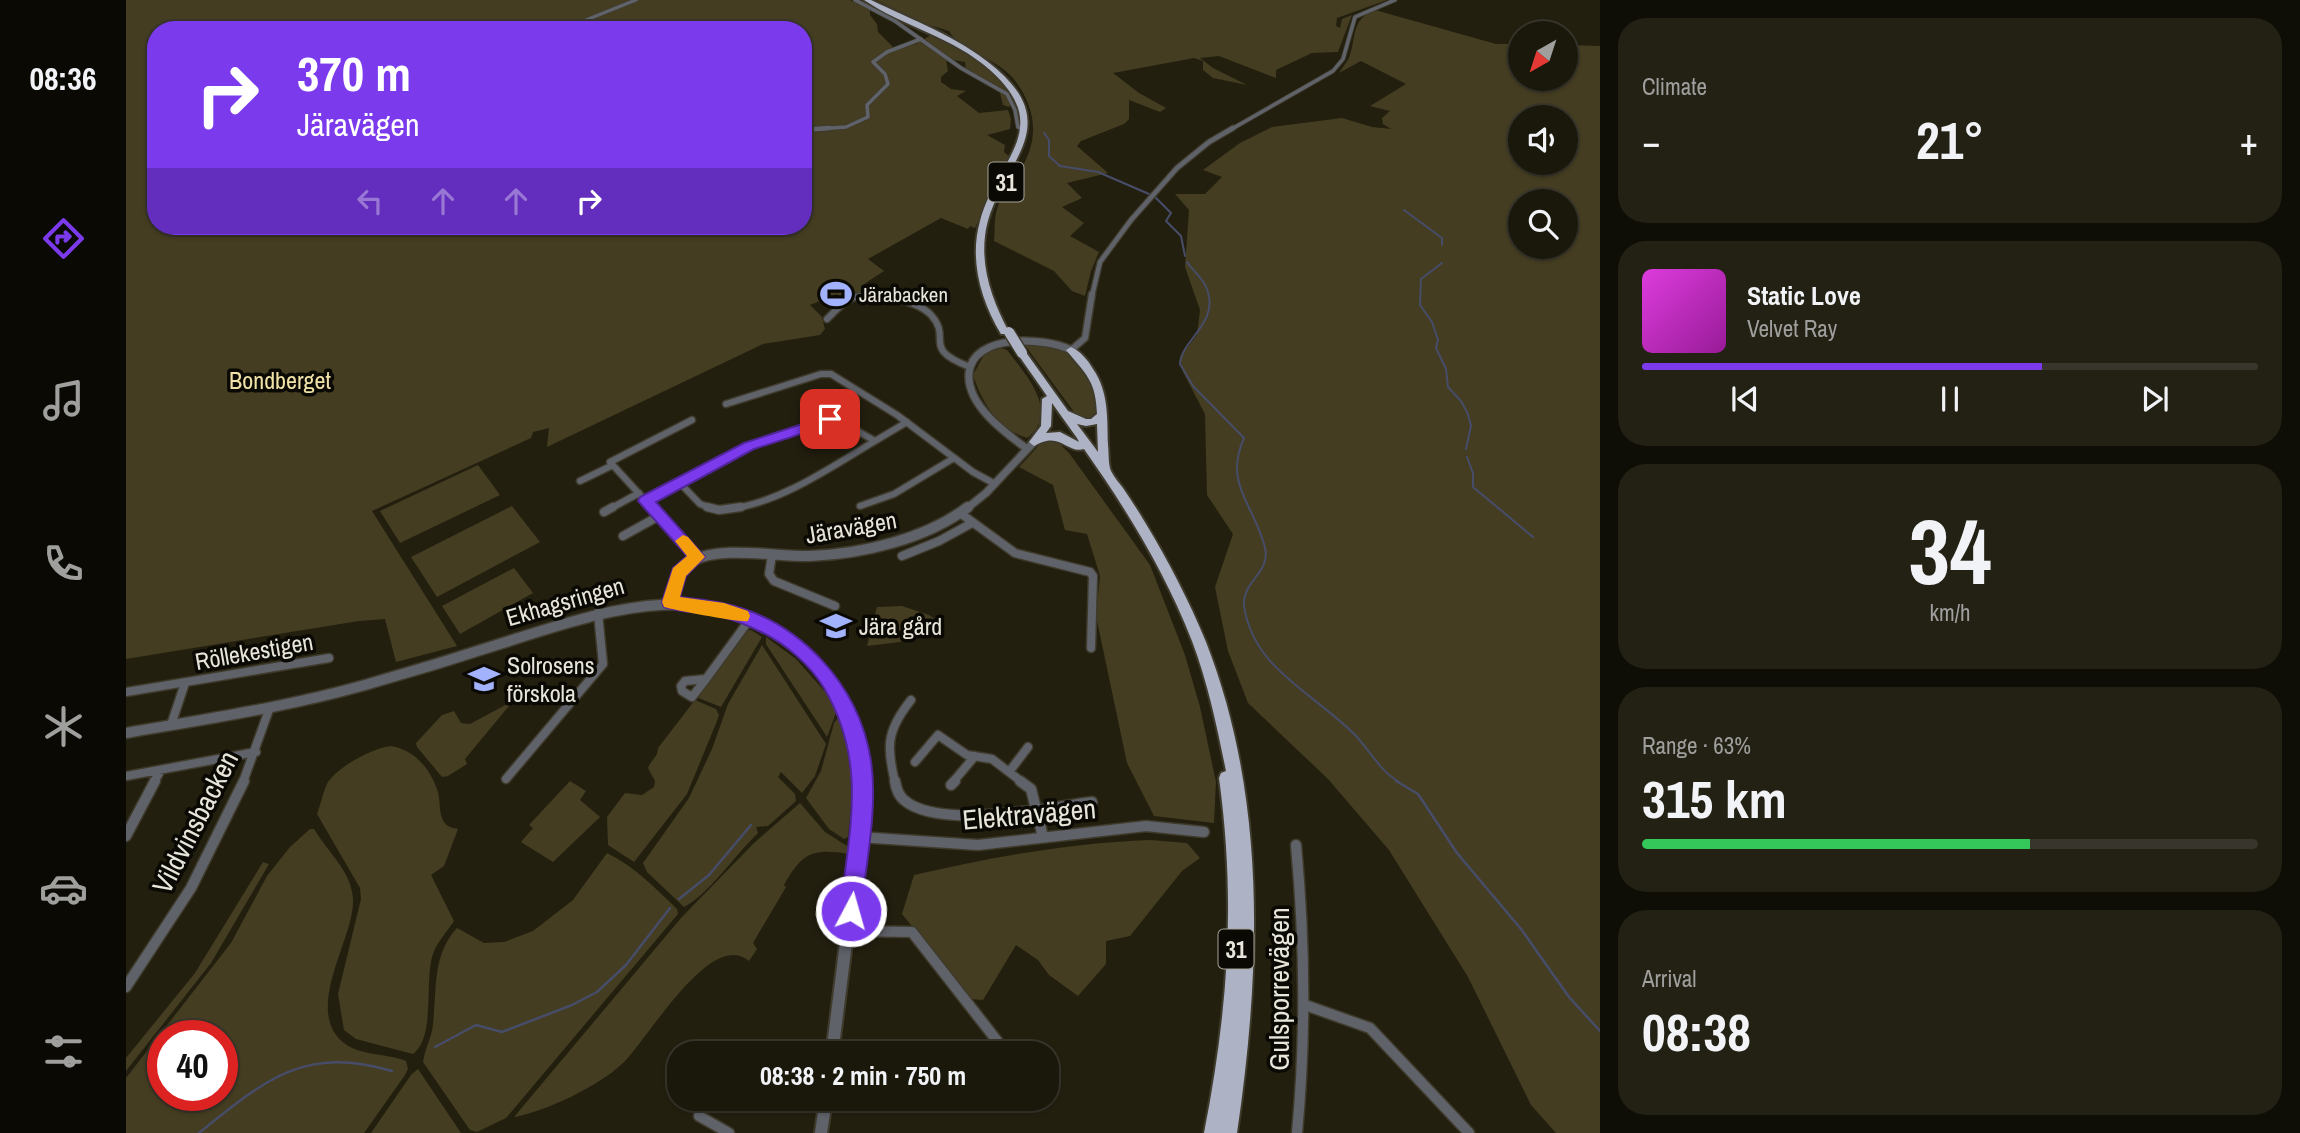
<!DOCTYPE html>
<meta charset="utf-8">
<style>
:root{--surface:#1a170b;--page:#232014;--text:#f1f3f6;--muted:#9f9f9d;--line:#38362c;--accent:#7c3aed}
body{margin:0;font-family:"Archivo Narrow",sans-serif;background:var(--page);color:var(--text);height:100vh;display:flex;flex-direction:column;font-size:26px;white-space:nowrap}
*{box-sizing:border-box;margin:0}
p{font-size:23px;color:var(--muted)}
.icon{flex:none;width:38px;height:38px;fill:none;stroke:currentColor;stroke-width:2;stroke-linecap:round;stroke-linejoin:round}
.map{position:relative;flex:1;overflow:hidden}
.sheet{display:flex;flex-direction:column;gap:18px;padding:18px;background:#0e0d06;width:700px}
.sheet>*{flex:none}
.guide{position:absolute;left:21px;top:21px;width:665px;height:214px;border-radius:28px;box-shadow:0 2px 5px #0004,0 0 0 2px var(--line);background:#7c3aed;color:#fff;overflow:hidden}
.needle{width:46px;rotate:219deg}
.controls{position:absolute;left:1382px;top:21px;display:grid;gap:14px}
.controls a{display:grid;place-items:center;width:70px;height:70px;border-radius:50%;background:var(--surface);box-shadow:0 2px 5px #0004,0 0 0 2px var(--line);font-size:35px}
.speed{position:absolute;left:21px;top:1020px;display:flex;gap:14px;font-size:35px;font-weight:700;text-align:center}
.speed>*{display:grid;place-content:center;width:91px;height:91px;border-radius:50%;background:var(--surface);box-shadow:0 2px 5px #0004,0 0 0 2px var(--line);line-height:1}
.speed .limit{border:10px solid #d22;background:#fff;color:#111}
.pin{position:absolute;display:grid;place-items:center;width:60px;height:60px;color:#fff;margin:-30px;border-radius:14px;box-shadow:0 4px 10px #0006}
.me{position:absolute;width:77px;margin:-38px;rotate:6deg;stroke-linejoin:round;filter:drop-shadow(0 0 5px #0008)}
.turn{display:flex;align-items:center;gap:24px;height:147px;padding:0 35px;font-size:32px}
.turn .icon{width:91px;height:91px;stroke-width:2.5}
.turn b{display:block;font-size:49px;line-height:60px}
.lanes{display:flex;align-items:center;height:66px;padding:0 35px;background:#0003;justify-content:center;gap:35px;direction:ltr}
.lanes .off{opacity:.35}
.big{font-size:52px;font-weight:700;line-height:1.1}
.sheet .card{flex:1;display:flex;flex-direction:column;justify-content:center;gap:10px;min-width:0;padding:0 24px;border-radius:28px;background:var(--page)}
.sheet .dial{align-items:center;gap:0}
.dial b{font-size:91px;line-height:1}
.song{display:flex;align-items:center;gap:21px}
.cover{width:84px;height:84px;border-radius:10px;background:linear-gradient(135deg,hsl(300 70% 55%),hsl(300 70% 35%))}
.played{height:7px;border-radius:4px;background:linear-gradient(90deg,var(--accent) 65%,var(--line) 65%)}
.keys{display:flex;justify-content:space-around;direction:ltr}
.heat{display:flex;justify-content:space-between;align-items:center;font-size:38px;direction:ltr}
.charge{height:10px;border-radius:5px;background:linear-gradient(90deg,#34c759 63%,var(--line) 0)}
.trip{position:absolute;left:541px;top:1041px;width:392px;height:70px;border-radius:28px;background:var(--surface);box-shadow:0 2px 5px #0004,0 0 0 2px var(--line);font-weight:700;line-height:70px;text-align:center}
main{display:flex;flex:1;min-height:0}
.tabs{display:flex;flex-direction:column;width:126px;justify-content:space-around;align-items:center;background:#0a0904;color:var(--muted)}
.tabs .icon{width:49px;height:49px}
.tabs .active{color:var(--accent)}
.tabs b{font-size:32px;color:var(--text)}
.map>svg:first-child{display:block}
.green{fill:#443d21;fill-rule:evenodd}
.lines{fill:none;stroke-linecap:round;stroke-linejoin:round}
.stream-far1{stroke:#474d69;stroke-width:2}
.stream{stroke:#474d69;stroke-width:2.5}
.minor-far4-casing{stroke:#3f3b2c;stroke-width:5}
.minor-far3-casing{stroke:#3f3b2c;stroke-width:7}
.minor-far2-casing{stroke:#3f3b2c;stroke-width:9}
.minor-far1-casing{stroke:#3f3b2c;stroke-width:11}
.minor-casing{stroke:#3f3b2c;stroke-width:13}
.tertiary-far2-casing{stroke:#3f3b2c;stroke-width:10}
.tertiary-far1-casing{stroke:#3f3b2c;stroke-width:13}
.tertiary-casing{stroke:#3f3b2c;stroke-width:16}
.trunk-casing{stroke:#3f3b2c;stroke-width:4}
.minor-far4{stroke:#60626a;stroke-width:3.5}
.minor-far3{stroke:#60626a;stroke-width:4.5}
.minor-far2{stroke:#60626a;stroke-width:6}
.minor-far1{stroke:#60626a;stroke-width:8}
.minor{stroke:#60626a;stroke-width:10}
.tertiary-far2{stroke:#60626a;stroke-width:7}
.tertiary-far1{stroke:#60626a;stroke-width:10}
.tertiary{stroke:#60626a;stroke-width:12}
.trunk{fill:#aeb2c5;fill-rule:evenodd}
.trunk-bridge-casing{stroke:#3f3b2c;stroke-width:13;stroke-linecap:butt}
.trunk-bridge{stroke:#aeb2c5;stroke-width:10}
.route{fill:#7c3aed;stroke:#51269a;stroke-width:2}
.slow{fill:#f59e0b}
.labels{text-anchor:middle;dominant-baseline:central;stroke-width:7;stroke-linejoin:round;paint-order:stroke}
.far-poi-label{font-size:21px;fill:#e8e6db;stroke:#0b0904;text-anchor:start}
.shield{fill:#0b0904;stroke:#a6a49a;stroke-width:2}
.shield-label{font-size:23px;font-weight:bold;fill:#e8e6db}
.park-label{font-size:24px;fill:#f0e2a7;stroke:#0b0904}
.street-label{font-size:24px;fill:#e8e6db;stroke:#0b0904}
.poi-label{font-size:24px;fill:#e8e6db;stroke:#0b0904;text-anchor:start}
.near-street-label{font-size:28px;fill:#e8e6db;stroke:#0b0904}
</style>
<main>
<nav class="tabs">
<b>08:36</b>
<svg class="icon active" aria-label="directions" viewBox="0 0 24 24"><path d="M12 3l9 9-9 9-9-9zM9 14v-3h6M13 9l2 2-2 2"/></svg>
<svg class="icon" aria-label="music" viewBox="0 0 24 24"><path d="M9 18V5l10-2v13"/><circle cx="6" cy="18" r="3"/><circle cx="16" cy="16" r="3"/></svg>
<svg class="icon" aria-label="phone" viewBox="0 0 24 24"><path d="M5 4h4l2 5-3 2q2 4 5 5l2-3 5 2v4C11 20 4 13 5 4z"/></svg>
<svg class="icon" aria-label="climate" viewBox="0 0 24 24"><path d="M12 3v18M4 7l16 10M4 17L20 7"/></svg>
<svg class="icon" aria-label="car" viewBox="0 0 24 24"><path d="M5 17H2v-5l4-1 3-4h7l3 4 3 1v5h-3M9 17h6M6 11h13"/><circle cx="7" cy="17" r="2"/><circle cx="17" cy="17" r="2"/></svg>
<svg class="icon" aria-label="filters" viewBox="0 0 24 24"><path d="M4 7h16M4 17h16"/><circle cx="9" cy="7" r="2"/><circle cx="15" cy="17" r="2"/></svg>
</nav>
<div class="map">
<svg width="1474" height="1133" viewBox="0 0 1474 1133">
<rect width="100%" height="100%" fill="#231f0f"/>
<!-- green -->
<path class="green" d="M0,0H724L744,10V15L751,24L752,32L769,49L790,44L805,35C834,51 874,68 888,100L883,107L877,105L874,93L878,91L840,70L839,62L820,59L822,71L815,77V82L825,89L840,91L831,96L853,113L882,110L885,119L884,129L861,135L879,145L878,152L884,157L849,228L844,226L842,229L815,218L742,259L758,271L738,284L739,292L724,294L715,299L711,294L684,305L696,317L699,329L694,335L637,344L421,447L423,428L407,432L405,438L246,511L331,646L270,662L259,619L233,621L0,659ZM30,30H677V226H30Z
M750,0H1261L1211,18L1210,26L1214,28L1216,19L1226,15L1212,52L1186,53L1150,70V78L1093,56L1074,58L1087,68L1121,85L1087,78L1077,70V61L1068,58L987,73L1013,93L1040,108L1034,112L1003,100V119L998,124L955,141L951,146L982,173L941,183L956,198L936,207L958,223L944,236L973,252L965,271L959,296L946,291L928,271L868,241C869,231 868,219 871,209C875,195 885,184 893,172C914,140 911,108 887,78C872,60 831,47 823,31L800,24Z
M1249,10L1370,44H1395V79H1440V45L1474,46V1133H1430L1405,1105L1342,977L1263,850L1202,779L1122,703L1102,651L1089,587L1107,534L1081,495L1079,414L1057,372L1054,357L1071,335L1074,310L1059,267L1063,210L1049,194H1079L1096,177L1077,170L1114,143L1146,127L1216,118L1246,127L1265,129L1257,124L1256,118L1264,111L1244,106L1280,84L1235,61L1213,73C1216,68 1220,63 1223,58C1231,37 1224,20 1249,10ZM1395,117H1440V163H1395ZM1395,201H1440V247H1395Z
M905,343C947,350 969,364 971,410L966,417H954L948,412L898,344Z
M875,348L881,350C900,375 935,413 901,438C872,429 856,403 847,375L859,353Z
M926,439L932,442L943,453L1024,565L1059,655L1074,707L1090,782L1088,823L1028,816L1001,763L970,616L974,576L961,534L939,530L927,485L893,467L917,441Z
M352,465L374,495L274,543L254,511Z
M386,506L414,542L311,597L285,557Z
M388,568L407,593L334,634L316,606Z
M776,606L803,615L817,625L774,642L741,646L751,607Z
M625,630L636,637L595,707L570,697L620,631Z
M640,637L670,659L709,703L711,710L701,737L640,644Z
M636,645L700,744L689,776L676,793L655,772L652,777L669,794L670,801L642,826L630,827L632,833C610,854 583,894 558,907L521,872L517,863L563,798L586,749L602,704Z
M569,700L590,709L593,715L591,721L561,794L508,862L482,845L481,817L499,793L516,795L528,787L529,781L522,768C525,760 532,757 532,748Z
M387,701L339,759L341,764L322,776L316,777L291,747L290,743L316,715L328,711L335,723L344,724Z
M714,715L725,760V806L722,837L718,839L703,829L680,798L695,771L708,723Z
M265,746C288,750 303,767 311,789C315,799 312,813 318,822C321,827 327,828 332,829L318,866L305,875L328,921C321,932 311,942 307,954C298,980 310,1037 287,1054L230,1039L218,1030L212,994L235,899L234,888L191,814C195,804 197,791 202,782C213,766 247,748 265,746Z
M444,781L460,791L454,800L474,817L427,862L395,842L407,828L403,825Z
M674,803L699,832L721,846L723,854C686,848 676,853 658,885L660,887L627,943L631,949L623,961C585,928 522,1039 497,1063C473,1086 421,1111 388,1117L555,918L628,843Z
M184,829H188C201,851 226,872 227,899C229,938 176,1010 218,1043C234,1056 261,1053 280,1061L282,1069L279,1075L238,1133H0V1078L105,943L141,876L164,847ZM96,1036V1096H37V1036Z
M1024,840L1061,843L1074,858L1056,871L1004,936L980,941V964L952,996L923,975L912,960L890,945L857,1000L844,999L776,914L788,875C866,857 944,843 1024,840Z
M481,853C509,867 528,887 551,909L552,914L380,1118L351,1132L344,1130L297,1062C299,1048 306,1037 307,1024C311,989 306,955 331,928L358,943L378,942L407,931L447,900Z
M137,862L143,864L85,963L0,1071V1058L69,973Z
M292,1069L335,1133H245L285,1075Z"/>
<g class="lines">
<!-- stream-far1 -->
<path class="stream-far1" d="M918,133L923,140V156L934,166L972,172L1023,194
M1029,197L1045,213L1040,221L1055,236L1059,256
M1278,210L1316,238V245
M1061,262C1067,271 1077,278 1081,289C1094,323 1055,340 1054,364L1067,386L1118,438C1097,485 1129,505 1139,548C1145,572 1116,582 1118,605C1126,669 1190,694 1230,736C1244,751 1254,771 1273,782
M1316,263L1295,279L1294,305L1306,322L1312,340L1310,348L1320,369L1322,387L1335,401L1342,414L1345,426L1340,449
M1341,457L1347,473V487L1407,537"/>
<!-- stream -->
<path class="stream" d="M1270,781L1292,794L1331,853L1395,929L1443,997L1474,1031
M553,899L583,875L625,825
M309,1047L350,1025L376,1032L446,1005L471,992L500,965L544,908
M73,1133C139,1080 178,1045 266,1071"/>
<defs>
<path id="minor-far4" d="M729,0L769,21L835,68L881,94L889,110L892,127L899,129
M450,24L510,0
M678,130L720,127L742,117L741,105L762,84L759,74L747,62L761,52L795,39
M1104,130L1207,71L1217,59L1229,17L1269,0"/>
<path id="minor-far3" d="M896,128L899,129
M677,130L703,128
M738,296H747
M966,296L974,262L1005,220L1051,168L1083,142L1107,128"/>
<path id="minor-far2" d="M701,319C709,312 716,302 726,298C745,291 791,300 805,315C827,339 794,348 844,367
M945,350L959,338L966,294
M600,404L695,374H705L771,415L847,472L869,484
M749,441L781,422
M454,481L487,465
M554,483L574,504L588,509
M520,501L623,446L704,419L714,421L749,441C705,467 656,502 604,509
M734,506L768,494L828,458
M484,509L513,493
M527,509L484,462L566,420"/>
<path id="minor-far1" d="M525,507L571,557
M581,507L593,510L615,507
M478,512L487,507
M834,513L889,553L964,572L967,576L965,648
M497,536L533,516
M646,555L643,574L648,581L709,606
M776,556L813,541L846,523
M580,679L566,697L556,691L555,686L559,681Z
M580,679L624,619
M0,692L203,658
M45,725L59,683
M789,762L812,735L841,755L866,759L896,782
M883,772L902,747
M0,776L130,752
M380,779L477,664L472,613
M28,782L35,770
M117,782L144,707
M769,782C760,746 761,730 785,700
M827,782L849,756"/>
<path id="minor" d="M769,781C770,788 772,795 778,800C812,830 923,808 966,802
M894,781L905,789L917,837
M825,785L829,781
M0,836L29,781
M733,837L852,845L1020,826L1078,832
M1170,845C1179,941 1180,1037 1171,1133
M722,931L786,932L872,1042V1054
M0,987L65,888L118,781
M1179,1005L1244,1028L1343,1133
M573,1116L603,1133"/>
<path id="tertiary-far2" d="M900,448C878,432 840,404 843,373C847,333 919,337 945,350
M840,509L860,493L908,442"/>
<path id="tertiary-far1" d="M544,602C549,586 551,570 566,561C595,545 650,557 684,556C736,554 800,539 842,507
M0,733C80,719 161,707 239,685C288,671 337,656 386,640C487,608 585,575 677,651C715,684 735,733 737,782"/>
<path id="tertiary" d="M706,1054L734,832L736,781
M695,1133L700,1099"/>
<path id="trunk" d="M738,0H745C786,20 831,36 867,66C945,130 868,166 859,236C855,270 867,302 883,332L881,334H875C855,301 843,260 854,221C870,160 930,129 864,70C827,37 778,27 738,0Z
M945,347C954,351 962,360 967,369C983,392 981,418 982,445C983,453 982,464 985,471C988,477 993,483 997,488C1005,500 1013,512 1020,524C1043,562 1063,601 1080,642C1141,798 1135,970 1111,1133H1078C1102,1011 1110,902 1093,778L1095,773L1100,771C1091,727 1082,683 1066,641C1039,572 1001,510 958,449C940,454 935,430 908,446L903,442L915,426L916,399L921,396L891,353L893,351H899L942,411L960,419H965L971,414C970,381 960,374 940,350ZM926,403L951,438L953,442L934,432L920,433L925,426ZM951,424L960,426L971,424L972,452Z"/>
</defs>
<!-- minor-far4 casing -->
<use href="#minor-far4" class="minor-far4-casing"/>
<!-- minor-far3 casing -->
<use href="#minor-far3" class="minor-far3-casing"/>
<!-- minor-far2 casing -->
<use href="#minor-far2" class="minor-far2-casing"/>
<!-- minor-far1 casing -->
<use href="#minor-far1" class="minor-far1-casing"/>
<!-- minor casing -->
<use href="#minor" class="minor-casing"/>
<!-- tertiary-far2 casing -->
<use href="#tertiary-far2" class="tertiary-far2-casing"/>
<!-- tertiary-far1 casing -->
<use href="#tertiary-far1" class="tertiary-far1-casing"/>
<!-- tertiary casing -->
<use href="#tertiary" class="tertiary-casing"/>
<!-- trunk casing -->
<use href="#trunk" class="trunk-casing"/>
<!-- minor-far4 -->
<use href="#minor-far4" class="minor-far4"/>
<!-- minor-far3 -->
<use href="#minor-far3" class="minor-far3"/>
<!-- minor-far2 -->
<use href="#minor-far2" class="minor-far2"/>
<!-- minor-far1 -->
<use href="#minor-far1" class="minor-far1"/>
<!-- minor -->
<use href="#minor" class="minor"/>
<!-- tertiary-far2 -->
<use href="#tertiary-far2" class="tertiary-far2"/>
<!-- tertiary-far1 -->
<use href="#tertiary-far1" class="tertiary-far1"/>
<!-- tertiary -->
<use href="#tertiary" class="tertiary"/>
<!-- trunk -->
<use href="#trunk" class="trunk"/>
<defs>
<path id="trunk-bridge" d="M883,332L896,353"/>
</defs>
<!-- trunk-bridge casing -->
<use href="#trunk-bridge" class="trunk-bridge-casing"/>
<!-- trunk-bridge -->
<use href="#trunk-bridge" class="trunk-bridge"/>
</g>
<!-- route -->
<path class="route" d="M704,415L709,416V423L628,449L530,502L579,557L560,576L554,597C568,599 582,600 596,603C673,619 733,684 745,761C752,809 740,863 735,911L732,918L725,922L717,918L714,911C723,830 742,763 698,688C684,665 660,644 635,632C623,626 609,620 596,617C577,612 557,613 538,607L536,602L547,568L561,556L512,501L514,497L618,443Z"/>
<!-- slow -->
<path class="slow" d="M557,535L562,537L579,557L560,576L554,597L598,603L622,611L624,616L622,621C616,623 548,610 538,607L536,602L547,568L561,556L549,541Z"/>
<!-- icons -->
<defs>
<symbol id="stadium-bare" viewBox="-9 -9 18 18"><path d="M0-5a6.5 5 0 1 0 0 10a6.5 5 0 1 0 0-10ZM-3.5-1.8h7v3.6h-7Z" fill="#a2b2fd" stroke="#0b0904" stroke-width="2.5" paint-order="stroke"/></symbol>
<symbol id="school-bare" viewBox="-9 -9 18 18"><path d="M0-5L7-2L0 1L-7-2ZM-4 1L0 2.5L4 1V4Q0 6-4 4Z" fill="#a2b2fd" stroke="#0b0904" stroke-width="2.5" paint-order="stroke"/></symbol>
</defs>
<g fill-rule="evenodd">
<use href="#stadium-bare" x="688" y="272" width="44" height="44"/>
<use href="#school-bare" x="688" y="604" width="44" height="44"/>
<use href="#school-bare" x="336" y="657" width="44" height="44"/>
</g>
<g class="labels">
<!-- far-poi labels -->
<g class="far-poi-label">
<text x="733" y="294">Järabacken</text>
</g>
<!-- shield labels -->
<g class="shield">
<rect x="862.5" y="162.5" width="35" height="39" rx="5"/>
<rect x="1092.5" y="929.5" width="35" height="39" rx="5"/>
</g>
<g class="shield-label">
<text x="880" y="182">31</text>
<text x="1110" y="949">31</text>
</g>
<!-- park labels -->
<g class="park-label">
<text x="154" y="380">Bondberget</text>
</g>
<!-- street labels -->
<g class="street-label">
<text transform="translate(725 527) rotate(-10)">Järavägen</text>
<text transform="translate(439 601) rotate(-16)">Ekhagsringen</text>
<text transform="translate(128 651) rotate(-10)">Röllekestigen</text>
</g>
<!-- poi labels -->
<g class="poi-label">
<text x="733" y="626">Jära gård</text>
<text x="381" y="665">Solrosens<tspan x="381" dy="28">förskola</tspan></text>
</g>
<!-- near-street labels -->
<g class="near-street-label">
<text transform="translate(903 814) rotate(-5)">Elektravägen</text>
<text transform="translate(69 822) rotate(-63)">Vildvinsbacken</text>
<text transform="translate(1153 989) rotate(-90)">Gulsporrevägen</text>
</g>
</g>
</svg>
<div class="controls">
<a><svg class="needle" viewBox="-14 -14 28 28"><path d="M0-13l5 13h-10z" fill="#e53935"/><path d="M0 13l5-13h-10z" fill="#9f9f9d"/></svg></a>
<a><svg class="icon" aria-label="sound" viewBox="0 0 24 24"><path d="M4 9h4l5-4v14l-5-4H4zM17 9q2 3 0 6"/></svg></a>
<a><svg class="icon" aria-label="search" viewBox="0 0 24 24"><circle cx="10" cy="10" r="6"/><path d="M15 15l6 6"/></svg></a>
</div>
<div class="speed"><div class="limit">40</div></div>
<div class="pin" style="left:704px;top:419px;background:#d93025"><svg class="icon" aria-label="arrive" viewBox="0 0 24 24"><path d="M6 21V4h12l-3 4 3 4H6"/></svg></div>
<svg class="me" style="left:725px;top:911px" viewBox="-20 -20 40 40"><circle r="17" fill="#7c3aed" stroke="#fff" stroke-width="3"/><path d="M0-11L8 9 0 5-8 9z" fill="#fff"/></svg>
<div class="trip">08:38 · 2 min · 750 m</div>
<div class="guide">
<div class="turn"><svg class="icon" aria-label="right" viewBox="0 0 24 24"><path d="M7 20v-9h11M14 6l5 5-5 5"/></svg><div><b>370 m</b>Järavägen</div></div>
<div class="lanes"><svg class="icon off" aria-label="left" viewBox="0 0 24 24"><path d="M17 20v-9H6M10 6l-5 5 5 5"/></svg><svg class="icon off" aria-label="ahead" viewBox="0 0 24 24"><path d="M12 20V5M6 11l6-6 6 6"/></svg><svg class="icon off" aria-label="ahead" viewBox="0 0 24 24"><path d="M12 20V5M6 11l6-6 6 6"/></svg><svg class="icon" aria-label="right" viewBox="0 0 24 24"><path d="M7 20v-9h11M14 6l5 5-5 5"/></svg></div>
</div>
</div>
<section class="sheet">
<div class="card"><p>Climate</p>
<div class="heat"><a>−</a><b class="big">21°</b><a>+</a></div>
</div>
<div class="card">
<div class="song"><i class="cover"></i><div><b>Static Love</b><p>Velvet Ray</p></div></div>
<div class="played"></div>
<div class="keys"><svg class="icon" aria-label="previous" viewBox="0 0 24 24"><path d="M18 5L8 12l10 7zM5 5v14"/></svg><svg class="icon" aria-label="pause" viewBox="0 0 24 24"><path d="M8 5v14M16 5v14"/></svg><svg class="icon" aria-label="next" viewBox="0 0 24 24"><path d="M6 5l10 7-10 7zM19 5v14"/></svg></div>
</div>
<div class="card dial"><b>34</b><p>km/h</p></div>
<div class="card"><p>Range · 63%</p><b class="big">315 km</b><div class="charge"></div></div>
<div class="card"><p>Arrival</p><b class="big">08:38</b></div>
</section>
</main>
